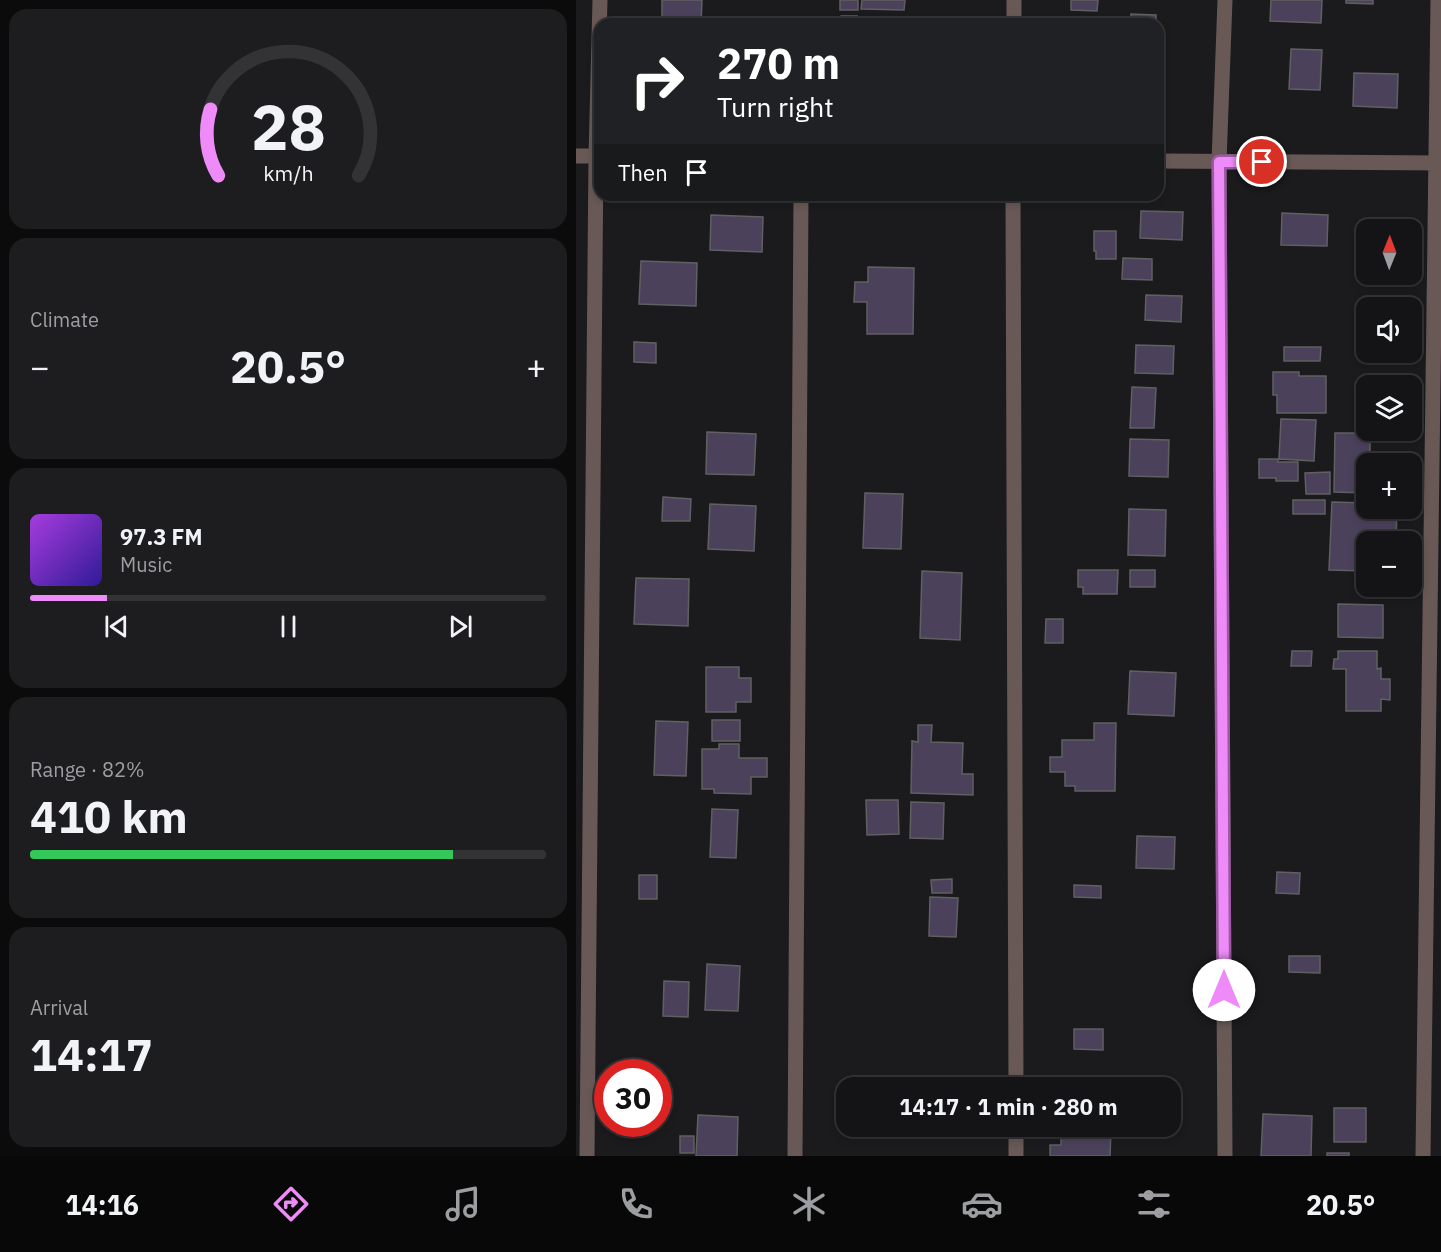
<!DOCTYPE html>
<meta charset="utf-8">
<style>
:root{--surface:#141416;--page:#1d1d1f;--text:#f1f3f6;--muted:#9d9ea1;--line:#333335;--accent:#ee8bf8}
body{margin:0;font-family:"IBM Plex Sans",sans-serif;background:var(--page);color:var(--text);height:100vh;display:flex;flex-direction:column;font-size:22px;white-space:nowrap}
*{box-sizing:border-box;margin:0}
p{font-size:20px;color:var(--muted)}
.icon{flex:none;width:33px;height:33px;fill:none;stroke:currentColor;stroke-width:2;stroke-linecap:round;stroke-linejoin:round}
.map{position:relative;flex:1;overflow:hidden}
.sheet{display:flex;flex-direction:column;gap:9px;padding:9px;background:#0b0b0c;width:576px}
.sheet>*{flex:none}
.banner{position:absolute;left:18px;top:18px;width:570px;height:183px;border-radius:18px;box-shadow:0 3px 9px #0003,0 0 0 2px var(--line);background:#202124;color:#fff;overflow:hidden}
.needle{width:39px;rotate:1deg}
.buttons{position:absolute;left:780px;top:219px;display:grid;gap:12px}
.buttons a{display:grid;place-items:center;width:66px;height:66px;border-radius:12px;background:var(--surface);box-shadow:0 3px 9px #0003,0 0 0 2px var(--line);font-size:30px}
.speed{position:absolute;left:18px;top:1059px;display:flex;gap:12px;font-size:30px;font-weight:700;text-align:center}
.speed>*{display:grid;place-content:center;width:78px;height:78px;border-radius:50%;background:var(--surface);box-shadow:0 3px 9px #0003,0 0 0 2px var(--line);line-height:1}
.speed .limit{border:9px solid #d22;background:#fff;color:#111}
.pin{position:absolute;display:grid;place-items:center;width:51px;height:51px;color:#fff;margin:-26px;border:3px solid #fff;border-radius:50%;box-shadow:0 2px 6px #0007}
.me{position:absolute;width:66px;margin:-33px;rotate:0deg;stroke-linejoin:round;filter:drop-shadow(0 0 4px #0008)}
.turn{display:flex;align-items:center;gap:21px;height:126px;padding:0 24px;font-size:27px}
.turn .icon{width:78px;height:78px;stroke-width:2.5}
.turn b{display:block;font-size:42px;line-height:51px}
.then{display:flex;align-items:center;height:57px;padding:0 24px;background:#0003;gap:12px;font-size:22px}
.big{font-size:45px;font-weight:800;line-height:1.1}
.sheet .card{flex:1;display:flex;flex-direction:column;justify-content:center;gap:9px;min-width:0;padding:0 21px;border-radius:18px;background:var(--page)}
.sheet .dial{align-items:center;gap:0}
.dial svg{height:156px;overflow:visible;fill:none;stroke:var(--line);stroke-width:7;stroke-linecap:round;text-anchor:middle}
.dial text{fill:var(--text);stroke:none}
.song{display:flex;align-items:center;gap:18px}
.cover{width:72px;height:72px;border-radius:9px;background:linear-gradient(135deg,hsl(280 70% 55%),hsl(250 70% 35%))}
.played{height:6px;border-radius:3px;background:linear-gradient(90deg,var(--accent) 15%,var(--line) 15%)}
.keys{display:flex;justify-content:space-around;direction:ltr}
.heat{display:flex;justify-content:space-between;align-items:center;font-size:33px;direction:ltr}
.charge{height:9px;border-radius:4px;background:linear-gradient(90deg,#34c759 82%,var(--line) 0)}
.trip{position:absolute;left:260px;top:1077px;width:345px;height:60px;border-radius:18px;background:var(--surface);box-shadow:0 3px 9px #0003,0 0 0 2px var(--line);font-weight:800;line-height:60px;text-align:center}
.tabs{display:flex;height:96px;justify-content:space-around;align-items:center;background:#080809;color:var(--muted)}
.tabs .icon{width:42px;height:42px}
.tabs .active{color:var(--accent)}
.tabs b{font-size:27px;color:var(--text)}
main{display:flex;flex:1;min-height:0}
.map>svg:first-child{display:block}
.building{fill:#4c415b;stroke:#605f62;stroke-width:1.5}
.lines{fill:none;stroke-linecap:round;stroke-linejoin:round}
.minor{stroke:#685956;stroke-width:15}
.route-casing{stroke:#9b5aa1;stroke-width:15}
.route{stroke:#ee8bf8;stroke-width:10}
</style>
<main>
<section class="sheet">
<div class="card dial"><svg viewBox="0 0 100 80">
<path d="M14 69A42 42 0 1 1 86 69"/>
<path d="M14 69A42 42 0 0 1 10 35" stroke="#ee8bf8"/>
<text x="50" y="56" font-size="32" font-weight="700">28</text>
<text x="50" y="72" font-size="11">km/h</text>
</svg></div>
<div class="card"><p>Climate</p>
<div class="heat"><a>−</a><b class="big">20.5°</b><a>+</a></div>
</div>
<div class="card">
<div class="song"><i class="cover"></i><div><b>97.3 FM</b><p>Music</p></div></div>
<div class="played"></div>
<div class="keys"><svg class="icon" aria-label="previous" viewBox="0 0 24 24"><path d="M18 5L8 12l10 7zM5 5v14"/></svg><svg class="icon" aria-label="pause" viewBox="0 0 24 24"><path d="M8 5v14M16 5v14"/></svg><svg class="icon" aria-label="next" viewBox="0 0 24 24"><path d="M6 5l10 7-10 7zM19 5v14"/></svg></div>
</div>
<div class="card"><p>Range · 82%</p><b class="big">410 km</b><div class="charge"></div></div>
<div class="card"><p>Arrival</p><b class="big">14:17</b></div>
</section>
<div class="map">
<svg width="865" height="1156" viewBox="0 0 865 1156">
<rect width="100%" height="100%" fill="#1b1b1e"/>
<!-- building -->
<path class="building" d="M86,0H126L125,24H86Z
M264,0H282V10H264Z
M286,0H329L328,10L285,9Z
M495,0H522L521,11L495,10Z
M695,0H746L745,23L694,21Z
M770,0H797V4L770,3Z
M555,14L580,15V24H555Z
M265,16H281V24H265Z
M308,21L332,22V24H308Z
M715,49L746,50L744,90L713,89Z
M582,55H587L586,78H582Z
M778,73L822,74L821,108L777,106Z
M565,211L607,212L606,240L564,238Z
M706,213L752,215L751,246L705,245Z
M135,215L187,217L186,252L134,250Z
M518,231H540V259H520V251H518Z
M547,258L576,259V280L546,279Z
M65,261L121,263L120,306L63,304Z
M292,267L338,268L337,334H291V302H278L279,282H292Z
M570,295L606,296L605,322L569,320Z
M58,342L80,343V363L58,362Z
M560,345L598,346L597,374L559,373Z
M708,347H745L744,361H708Z
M697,372H723V376H750V413H701V395H697Z
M556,387L580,388L578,428H554Z
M705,419L740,420L738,461L703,459Z
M131,432L180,434L178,475L130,474Z
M759,433H794V455L826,456V464H790V493L758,492Z
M554,439L593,440L592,477L553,476Z
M683,459H702V462H722V481H700V478H683Z
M754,472V494H730L729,473Z
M289,493L327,494L325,549L287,548Z
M87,497L115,499L114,521H86Z
M717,500H749V514H717Z
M756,502L790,503V508H821L820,542H790V571L753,570Z
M134,504L180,506L178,551L132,549Z
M553,509L590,510L589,556L552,555Z
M502,570H542L541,594H507V587H502Z
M554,570H579V587H554Z
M346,571L386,573L384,640L344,638Z
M60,578L113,579L112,626L58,624Z
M762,604L807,605V638L762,637Z
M470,619H487V643H469Z
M716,651H736L735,666H715Z
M762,651H801V669L805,668V679H814V700L805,699V711H770V669H757L758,659H762Z
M130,667H163V678H175V702H160V712H130Z
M554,671L600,673L598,716L552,714Z
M136,720H164V741H136Z
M80,721L112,722L110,776L78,775Z
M518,723H540L539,791H499V786H489V772H474V757H486V740H518Z
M342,725H356L355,742L387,743L386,774H397V795L335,793L336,741L342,742Z
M143,744H163V758H191V777H175V794L138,793V789H126V749H143Z
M290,800H322L323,834L291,835Z
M335,802L368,803L367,839L334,838Z
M136,809L162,810L160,858L134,857Z
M561,836L599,837L598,869L560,868Z
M701,872L724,873L723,894L700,893Z
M63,875H81V899H63Z
M376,879V893H356L355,880Z
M498,885L525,886V898L498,897Z
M354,897L382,898L380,937L353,936Z
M713,956H744V973L713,972Z
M131,964L164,966L162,1011L129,1010Z
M88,981L113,982L112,1017L87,1016Z
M498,1029H527V1050L498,1049Z
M758,1108H790V1142H758Z
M687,1114L736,1116L735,1156H685Z
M122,1115L162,1117L161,1156H120Z
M485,1130H535L534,1156H474V1145H485Z
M104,1136H118V1153H104Z
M751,1153H773V1156H751Z"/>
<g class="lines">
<!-- minor -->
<path class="minor" d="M649,0L643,162L649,1156
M438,24V0
M0,156H24
M582,161L865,163
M437,195L440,1088
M440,1126V1156
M11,1156L20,156L24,0
M219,1156L225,195
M847,1156L862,0"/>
</g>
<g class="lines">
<defs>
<path id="route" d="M648,990L643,162H686"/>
</defs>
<!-- route casing -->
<use href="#route" class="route-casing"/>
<!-- route -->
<use href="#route" class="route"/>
</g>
</svg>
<div class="buttons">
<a><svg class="needle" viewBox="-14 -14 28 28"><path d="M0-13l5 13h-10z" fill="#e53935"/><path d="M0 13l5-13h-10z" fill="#9d9ea1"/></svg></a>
<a><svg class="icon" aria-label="sound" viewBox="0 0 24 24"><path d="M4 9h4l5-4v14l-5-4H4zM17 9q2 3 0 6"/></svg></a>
<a><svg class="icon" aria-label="layers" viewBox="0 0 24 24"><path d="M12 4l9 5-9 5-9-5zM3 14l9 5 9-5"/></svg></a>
<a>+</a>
<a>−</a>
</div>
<div class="speed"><div class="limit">30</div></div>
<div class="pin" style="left:686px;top:162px;background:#d93025"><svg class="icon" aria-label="arrive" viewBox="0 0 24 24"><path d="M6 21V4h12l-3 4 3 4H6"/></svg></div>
<svg class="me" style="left:648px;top:990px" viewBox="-20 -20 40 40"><circle r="19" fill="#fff"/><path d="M0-13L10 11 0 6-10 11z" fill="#ee8bf8"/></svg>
<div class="trip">14:17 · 1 min · 280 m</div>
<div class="banner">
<div class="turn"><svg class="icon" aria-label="right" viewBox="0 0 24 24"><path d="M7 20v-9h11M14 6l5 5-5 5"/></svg><div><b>270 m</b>Turn right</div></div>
<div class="then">Then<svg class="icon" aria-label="arrive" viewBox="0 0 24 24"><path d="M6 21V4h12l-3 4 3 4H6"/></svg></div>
</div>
</div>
</main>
<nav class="tabs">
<b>14:16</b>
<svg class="icon active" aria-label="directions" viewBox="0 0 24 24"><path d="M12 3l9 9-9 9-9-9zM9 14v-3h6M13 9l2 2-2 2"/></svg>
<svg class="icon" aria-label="music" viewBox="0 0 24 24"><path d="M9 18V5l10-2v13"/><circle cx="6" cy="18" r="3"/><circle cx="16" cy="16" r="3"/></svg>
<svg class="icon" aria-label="phone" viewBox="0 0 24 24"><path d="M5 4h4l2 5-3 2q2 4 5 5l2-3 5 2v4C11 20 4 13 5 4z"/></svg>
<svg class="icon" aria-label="climate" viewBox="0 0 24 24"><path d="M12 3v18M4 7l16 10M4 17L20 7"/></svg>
<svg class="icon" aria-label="car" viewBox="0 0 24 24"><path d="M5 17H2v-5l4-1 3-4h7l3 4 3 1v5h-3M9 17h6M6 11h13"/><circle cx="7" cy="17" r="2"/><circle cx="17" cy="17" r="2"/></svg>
<svg class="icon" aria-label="filters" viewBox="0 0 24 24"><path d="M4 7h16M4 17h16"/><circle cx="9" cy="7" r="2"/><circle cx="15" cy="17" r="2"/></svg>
<b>20.5°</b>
</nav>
